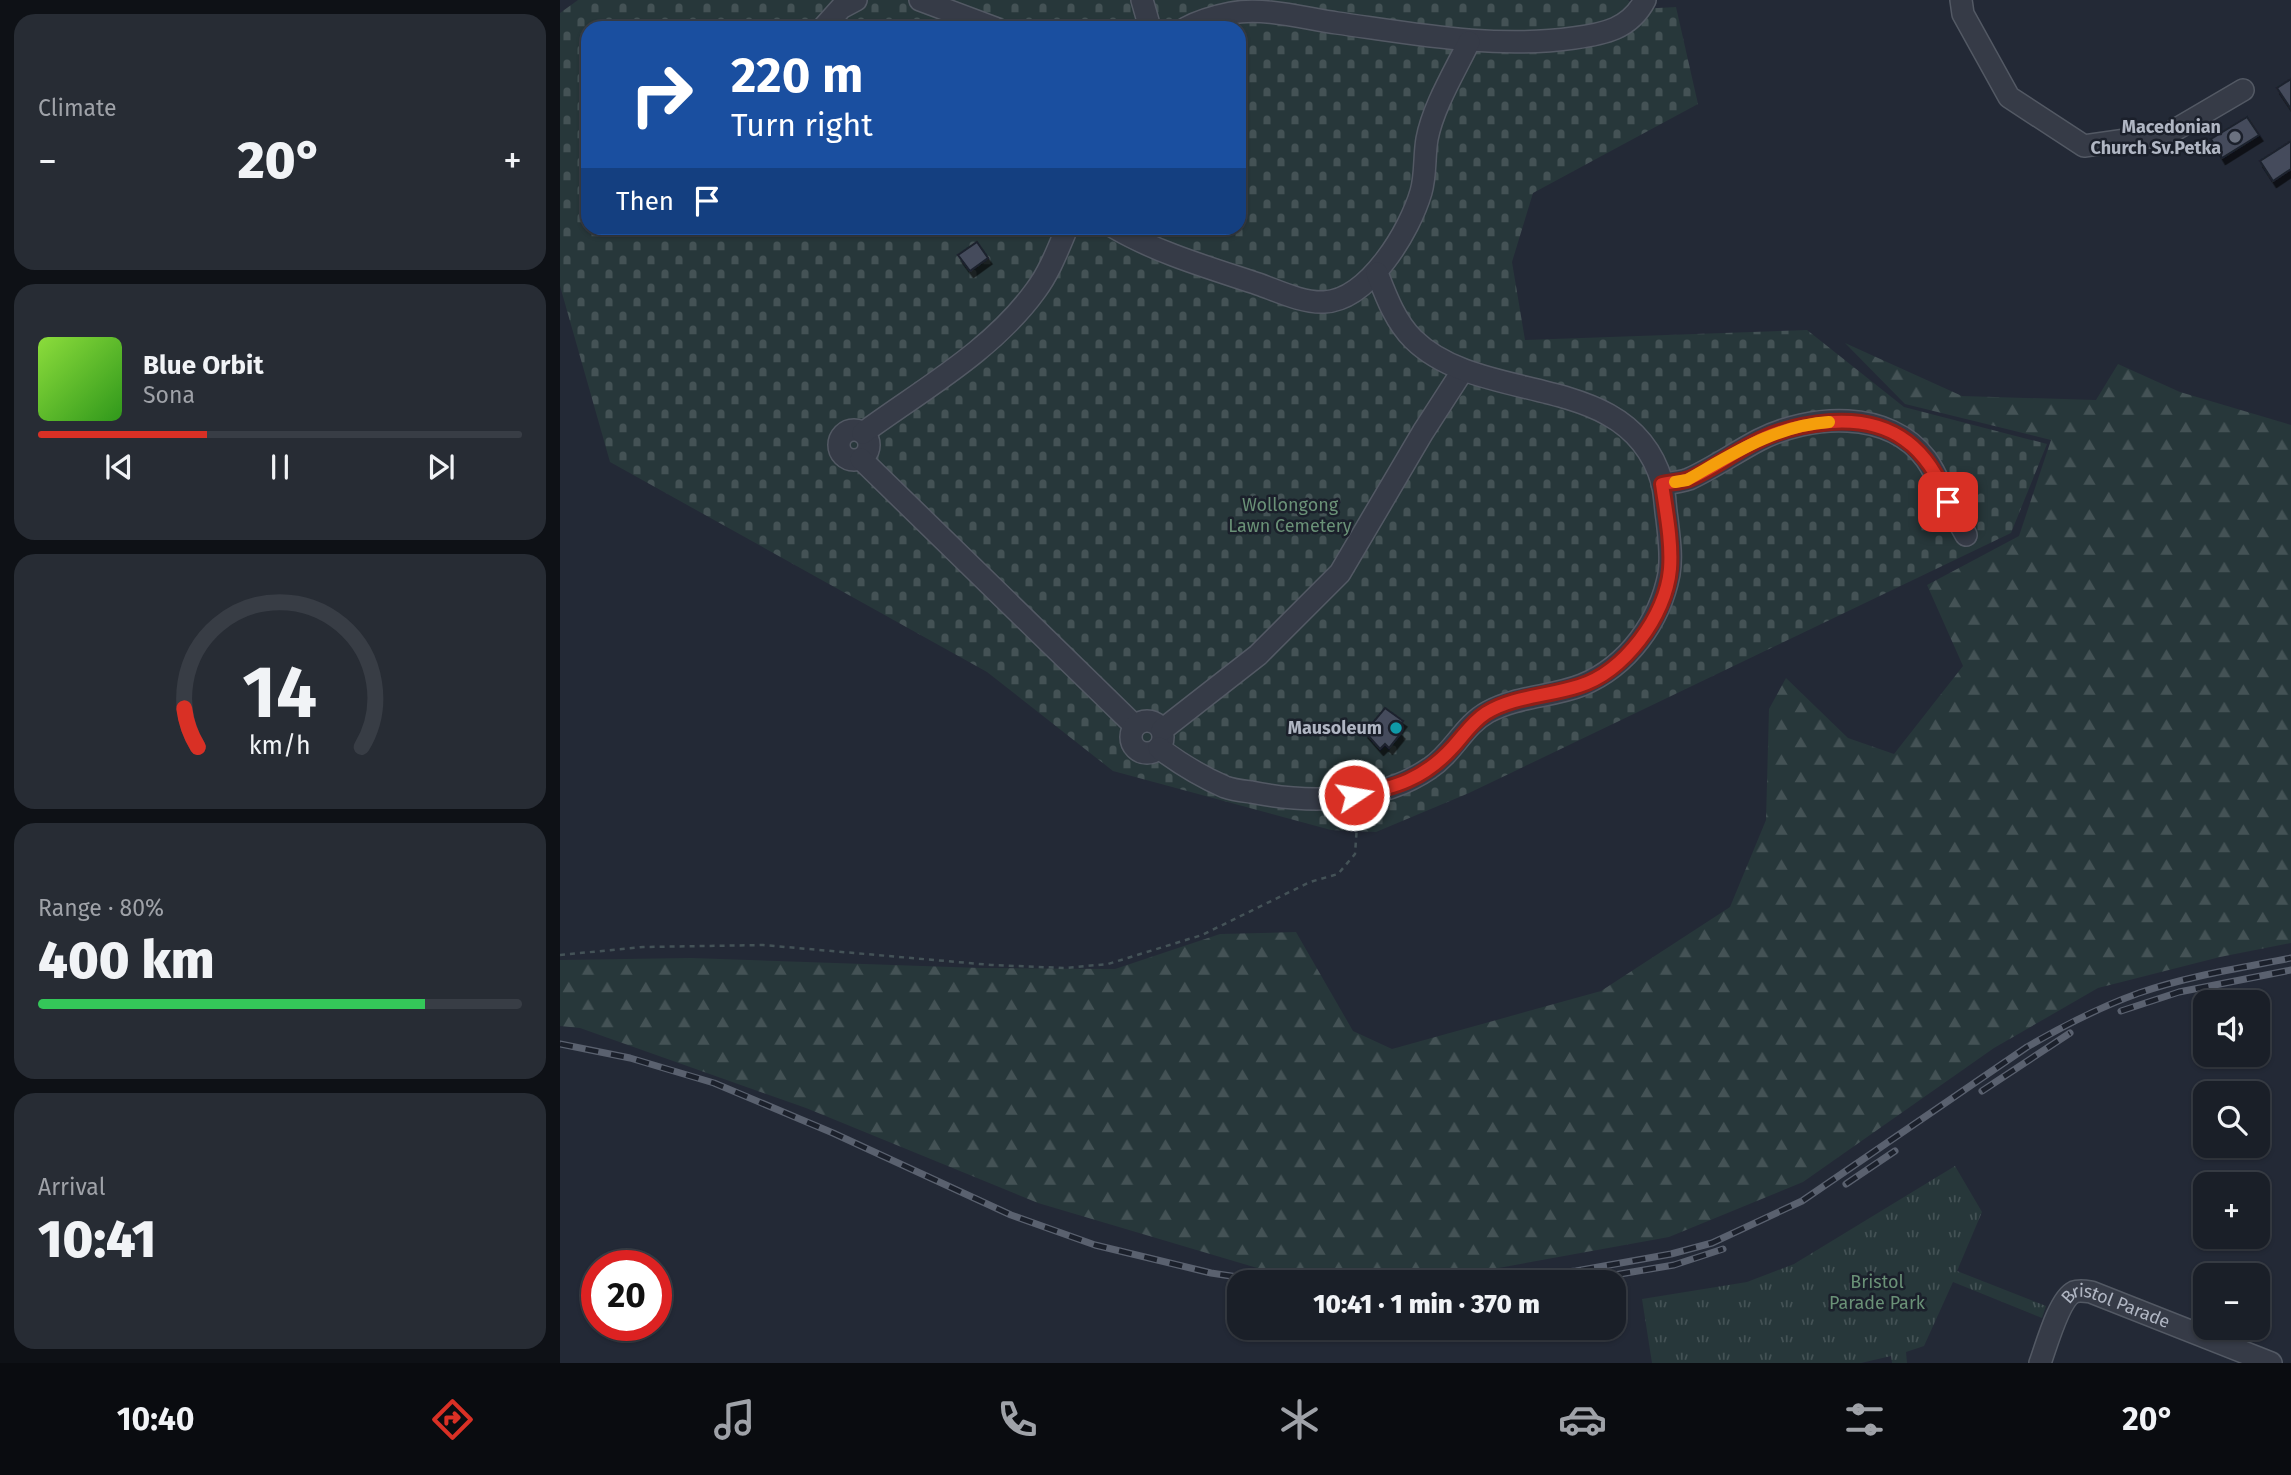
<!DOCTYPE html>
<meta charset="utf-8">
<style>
:root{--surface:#1a1f28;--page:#272c34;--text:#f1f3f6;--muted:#9fa2a8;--line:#383d45;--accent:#d93025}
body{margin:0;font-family:"Fira Sans",sans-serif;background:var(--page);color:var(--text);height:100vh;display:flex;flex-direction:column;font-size:26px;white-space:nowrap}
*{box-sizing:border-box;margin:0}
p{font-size:23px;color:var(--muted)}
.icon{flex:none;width:38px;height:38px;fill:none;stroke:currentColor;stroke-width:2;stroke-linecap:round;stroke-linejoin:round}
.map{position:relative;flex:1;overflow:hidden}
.drawer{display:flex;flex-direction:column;gap:14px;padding:14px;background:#0e1116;width:560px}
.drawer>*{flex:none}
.banner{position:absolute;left:21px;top:21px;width:665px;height:214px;border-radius:21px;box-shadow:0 2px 5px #0004,0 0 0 2px var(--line);background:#1a4fa0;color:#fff;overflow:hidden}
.buttons{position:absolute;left:1633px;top:990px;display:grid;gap:14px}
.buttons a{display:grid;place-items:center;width:77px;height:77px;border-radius:14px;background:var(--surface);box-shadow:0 2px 5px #0004,0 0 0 2px var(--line);font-size:35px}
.speed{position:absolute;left:21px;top:1250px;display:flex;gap:14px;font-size:35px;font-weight:700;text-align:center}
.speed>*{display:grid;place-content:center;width:91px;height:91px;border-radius:50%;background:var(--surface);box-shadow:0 2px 5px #0004,0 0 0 2px var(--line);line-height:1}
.speed .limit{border:10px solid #d22;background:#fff;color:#111}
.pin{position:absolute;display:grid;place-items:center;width:60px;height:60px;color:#fff;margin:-30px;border-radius:14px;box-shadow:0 4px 10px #0006}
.me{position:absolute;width:77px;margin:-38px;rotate:78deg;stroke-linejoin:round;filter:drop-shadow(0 0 5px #0008)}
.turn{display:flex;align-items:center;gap:24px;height:147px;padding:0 35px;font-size:32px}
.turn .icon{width:91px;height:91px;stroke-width:2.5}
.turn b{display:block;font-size:49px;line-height:60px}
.then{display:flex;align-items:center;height:66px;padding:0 35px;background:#0003;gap:14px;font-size:26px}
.big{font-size:52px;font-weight:800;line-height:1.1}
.drawer .card{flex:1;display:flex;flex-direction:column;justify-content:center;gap:10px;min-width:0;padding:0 24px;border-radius:21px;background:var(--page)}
.drawer .dial{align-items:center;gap:0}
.dial svg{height:182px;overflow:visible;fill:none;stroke:var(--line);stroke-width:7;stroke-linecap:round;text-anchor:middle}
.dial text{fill:var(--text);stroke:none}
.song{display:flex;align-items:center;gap:21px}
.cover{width:84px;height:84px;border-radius:10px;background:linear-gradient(135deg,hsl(90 70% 55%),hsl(110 70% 35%))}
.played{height:7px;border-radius:4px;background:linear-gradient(90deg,var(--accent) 35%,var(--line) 35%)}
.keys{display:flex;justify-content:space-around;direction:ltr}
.heat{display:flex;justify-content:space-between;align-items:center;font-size:38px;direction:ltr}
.charge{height:10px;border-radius:5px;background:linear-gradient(90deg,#34c759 80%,var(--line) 0)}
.trip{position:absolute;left:667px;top:1270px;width:399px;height:70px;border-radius:21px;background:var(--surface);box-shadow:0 2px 5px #0004,0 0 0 2px var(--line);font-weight:800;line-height:70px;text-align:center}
.menu{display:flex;height:112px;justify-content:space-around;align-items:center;background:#0a0c10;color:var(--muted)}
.menu .icon{width:49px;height:49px}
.menu .on{color:var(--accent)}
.menu b{font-size:32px;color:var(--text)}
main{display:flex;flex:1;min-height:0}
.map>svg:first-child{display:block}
.forest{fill:url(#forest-firs)}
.cemetery{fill:url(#cemetery-stones);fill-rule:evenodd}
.park{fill:url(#park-tufts)}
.building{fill:#444c5b;stroke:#1d222d;stroke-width:2;filter:url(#shadow)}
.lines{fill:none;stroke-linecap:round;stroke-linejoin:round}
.minor-casing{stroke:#535964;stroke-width:24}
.path{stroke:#445257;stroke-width:2.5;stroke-dasharray:5 5;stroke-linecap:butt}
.minor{stroke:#363b47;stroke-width:21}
.rail-casing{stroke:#5a616f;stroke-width:7}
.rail{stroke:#1b202b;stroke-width:4.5;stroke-dasharray:13;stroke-linecap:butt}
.route-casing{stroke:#8d1f18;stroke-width:18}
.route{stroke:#d93025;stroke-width:12}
.slow{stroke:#f59e0b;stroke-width:12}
.worship-dot{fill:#6b7280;stroke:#1b202b;stroke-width:2.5}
.culture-dot{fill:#0f9aa8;stroke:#1b202b;stroke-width:2.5}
.labels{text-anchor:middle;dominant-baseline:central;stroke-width:5;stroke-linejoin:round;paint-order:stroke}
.poi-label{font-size:18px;font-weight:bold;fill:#b0b6c3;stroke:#1b202b;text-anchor:end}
.park-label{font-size:18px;fill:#6a9177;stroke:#1b202b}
.street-label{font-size:18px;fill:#b0b6c3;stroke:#1b202b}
</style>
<main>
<section class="drawer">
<div class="card"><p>Climate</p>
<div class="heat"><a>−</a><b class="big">20°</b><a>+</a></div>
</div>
<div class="card">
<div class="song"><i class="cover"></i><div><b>Blue Orbit</b><p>Sona</p></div></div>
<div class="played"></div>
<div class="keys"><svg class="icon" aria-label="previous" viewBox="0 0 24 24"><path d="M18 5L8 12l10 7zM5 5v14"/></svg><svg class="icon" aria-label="pause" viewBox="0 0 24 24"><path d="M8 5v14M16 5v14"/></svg><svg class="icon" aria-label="next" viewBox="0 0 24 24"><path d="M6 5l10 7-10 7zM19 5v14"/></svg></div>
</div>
<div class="card dial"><svg viewBox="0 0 100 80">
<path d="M14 69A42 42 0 1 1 86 69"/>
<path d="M14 69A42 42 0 0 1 8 52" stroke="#d93025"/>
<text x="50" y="56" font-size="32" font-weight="700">14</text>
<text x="50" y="72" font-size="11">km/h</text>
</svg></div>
<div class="card"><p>Range · 80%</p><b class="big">400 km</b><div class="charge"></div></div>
<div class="card"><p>Arrival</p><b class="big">10:41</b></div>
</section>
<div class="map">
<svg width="1731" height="1363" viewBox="0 0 1731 1363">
<defs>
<pattern id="forest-firs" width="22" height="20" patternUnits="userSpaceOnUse" patternTransform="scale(1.75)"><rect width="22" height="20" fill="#27373a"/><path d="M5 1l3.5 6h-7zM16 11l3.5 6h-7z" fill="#445255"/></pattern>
<pattern id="cemetery-stones" width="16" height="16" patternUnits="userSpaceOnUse" patternTransform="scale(1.75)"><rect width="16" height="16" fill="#27373a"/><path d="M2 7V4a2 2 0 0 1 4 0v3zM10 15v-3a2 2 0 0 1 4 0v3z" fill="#445255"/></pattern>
<pattern id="park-tufts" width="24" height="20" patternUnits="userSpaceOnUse" patternTransform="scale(1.75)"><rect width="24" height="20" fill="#27373a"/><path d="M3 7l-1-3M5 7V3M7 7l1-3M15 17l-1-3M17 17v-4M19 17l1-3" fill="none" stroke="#445255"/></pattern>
<filter id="shadow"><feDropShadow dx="3.5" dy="6" stdDeviation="0" flood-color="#0009"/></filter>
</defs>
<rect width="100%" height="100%" fill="#232936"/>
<!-- forest -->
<path class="forest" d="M1285,343L1402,396L1536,400L1558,364L1620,392L1731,425V943L1660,957L1538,988L1434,1048L1243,1182L1109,1237L922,1271L704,1270L478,1203L246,1108L20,1028L0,1026V960L131,958L421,968L555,969L660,934L736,932L793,1031L832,1049L1041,991L1170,907L1206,820L1209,709L1226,678L1288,738L1334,754L1403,666L1367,585L1459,536L1491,440L1345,404Z"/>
<!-- cemetery -->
<path class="cemetery" d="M18,0H1068L1080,9L1116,7L1138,104L973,193L952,262L965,340L1247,330L1344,407L1487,444L1451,533L909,793L816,832L771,830L553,771L427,672L50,462L0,286V13ZM28,28H679V228H28Z"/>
<!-- park -->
<path class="park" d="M1395,1166L1422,1212L1397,1271L1486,1306L1482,1318L1393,1282L1364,1346L1346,1352L1347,1363H1332L1331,1356L1301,1363H1092L1082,1299L1187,1282L1234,1264Z"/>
<!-- building -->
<path class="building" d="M1731,79V109L1717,88Z
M1687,117L1699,135L1662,158L1651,139Z
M1731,141V169L1713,181L1700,161Z
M417,242L428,258L410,271L398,255Z
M825,708L843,721L837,729L841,733L829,748L825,744L820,749L805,732Z"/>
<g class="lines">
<defs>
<g id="minor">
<path d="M360,0L435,28"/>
<path d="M582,0L590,28"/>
<path d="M1401,0L1403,14L1449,97L1524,146L1608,134L1683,90"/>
<path d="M263,28L281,8L296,0"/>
<path d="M626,28C639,21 656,16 671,13C705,7 743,18 777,23C856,34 934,49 1014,38C1044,34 1070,29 1085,0"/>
<path d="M555,228C598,253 650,268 698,284C718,291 742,303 764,302C809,300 850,230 861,192C866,175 864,156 867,139C873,107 895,71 909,42"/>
<circle cx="294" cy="445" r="15"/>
<path d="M303,433C363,389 432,351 476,290C490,271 498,249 507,228"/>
<path d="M301,459L575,726"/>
<path d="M1102,484C1111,483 1121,482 1129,479C1153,468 1176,452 1199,440C1250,414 1329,409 1366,459C1376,473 1381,487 1388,502C1393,513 1400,524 1406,535"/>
<circle cx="587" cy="737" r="16"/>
<path d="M602,730L698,655L780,573L863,432L903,370"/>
<path d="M599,748C619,763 642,777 665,787C673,790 683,791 691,792C750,804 819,803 870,768C893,753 904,725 928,712C957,696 992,697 1022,685C1068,666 1100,621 1109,574C1112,556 1109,537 1107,519C1105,507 1105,494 1102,482C1069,368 923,408 853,339C835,321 826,296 817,273"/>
<path id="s1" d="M1480,1363C1486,1347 1499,1299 1514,1292C1519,1290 1525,1291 1531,1292L1711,1363"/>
</g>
</defs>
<!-- minor casing -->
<use href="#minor" class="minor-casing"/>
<!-- path -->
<path class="path" d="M0,955L83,947L203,945L431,965L505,968L548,964L642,935L750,882L778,874L795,854L797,825"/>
<!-- minor -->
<use href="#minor" class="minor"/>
<defs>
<path id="rail" d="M1561,1011L1619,992L1731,970
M0,1044L70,1058L154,1083L273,1133L451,1215L535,1245L651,1273L718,1283
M1422,1091L1510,1033
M1286,1184L1335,1151
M892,1283L1016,1271L1111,1254L1152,1243L1242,1201L1467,1047C1503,1026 1540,1007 1579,993C1628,976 1680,968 1731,958
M1006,1283L1114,1265L1163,1249"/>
</defs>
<!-- rail casing -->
<use href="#rail" class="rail-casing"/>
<!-- rail -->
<use href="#rail" class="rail"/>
</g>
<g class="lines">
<defs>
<path id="route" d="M794,795C835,788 864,779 893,747C904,735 912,722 926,713C953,696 989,696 1019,686C1064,672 1106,616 1110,569C1112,541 1106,512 1102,484C1111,482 1121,482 1129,479C1155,468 1178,449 1204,438C1226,428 1247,424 1271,422C1331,418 1368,446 1388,502"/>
</defs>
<!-- route casing -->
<use href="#route" class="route-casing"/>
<!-- route -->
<use href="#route" class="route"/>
<!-- slow -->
<path class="slow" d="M1115,482L1127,480C1173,454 1214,426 1269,422"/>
</g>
<!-- markers -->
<circle class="worship-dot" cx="1675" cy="137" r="7"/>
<circle class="culture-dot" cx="836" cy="728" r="7"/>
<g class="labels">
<!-- poi labels -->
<g class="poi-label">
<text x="1661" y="127">Macedonian<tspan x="1661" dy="21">Church Sv.Petka</tspan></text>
<text x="822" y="728">Mausoleum</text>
</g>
<!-- park labels -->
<g class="park-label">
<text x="730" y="505">Wollongong<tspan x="730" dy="21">Lawn Cemetery</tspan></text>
<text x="1317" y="1282">Bristol<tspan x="1317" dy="21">Parade Park</tspan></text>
</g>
<!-- street labels -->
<g class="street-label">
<text stroke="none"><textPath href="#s1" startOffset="124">Bristol Parade</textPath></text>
</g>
</g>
</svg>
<div class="buttons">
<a><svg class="icon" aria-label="sound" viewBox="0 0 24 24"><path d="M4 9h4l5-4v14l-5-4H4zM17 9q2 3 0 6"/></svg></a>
<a><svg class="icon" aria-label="search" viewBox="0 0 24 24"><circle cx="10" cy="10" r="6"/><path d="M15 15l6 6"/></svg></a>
<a>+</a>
<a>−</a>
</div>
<div class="speed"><div class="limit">20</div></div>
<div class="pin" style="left:1388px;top:502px;background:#d93025"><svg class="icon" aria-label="arrive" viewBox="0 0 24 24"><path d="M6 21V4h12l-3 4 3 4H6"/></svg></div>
<svg class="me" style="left:794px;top:795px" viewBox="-20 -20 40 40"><circle r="17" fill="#d93025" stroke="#fff" stroke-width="3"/><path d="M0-11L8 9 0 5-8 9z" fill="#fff"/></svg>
<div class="trip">10:41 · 1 min · 370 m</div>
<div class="banner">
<div class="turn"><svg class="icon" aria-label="right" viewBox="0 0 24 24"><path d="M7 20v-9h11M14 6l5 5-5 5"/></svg><div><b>220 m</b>Turn right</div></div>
<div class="then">Then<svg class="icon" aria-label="arrive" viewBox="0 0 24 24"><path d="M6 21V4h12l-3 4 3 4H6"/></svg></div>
</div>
</div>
</main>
<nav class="menu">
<b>10:40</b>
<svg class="icon on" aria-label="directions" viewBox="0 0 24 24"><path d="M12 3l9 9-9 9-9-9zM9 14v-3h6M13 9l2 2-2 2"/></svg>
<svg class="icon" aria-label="music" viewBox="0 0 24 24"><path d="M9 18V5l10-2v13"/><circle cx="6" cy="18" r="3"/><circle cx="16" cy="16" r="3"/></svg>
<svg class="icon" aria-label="phone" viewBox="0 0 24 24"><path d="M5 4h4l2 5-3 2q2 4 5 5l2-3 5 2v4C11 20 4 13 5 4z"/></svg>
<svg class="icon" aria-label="climate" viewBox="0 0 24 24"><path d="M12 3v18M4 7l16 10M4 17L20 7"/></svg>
<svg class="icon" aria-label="car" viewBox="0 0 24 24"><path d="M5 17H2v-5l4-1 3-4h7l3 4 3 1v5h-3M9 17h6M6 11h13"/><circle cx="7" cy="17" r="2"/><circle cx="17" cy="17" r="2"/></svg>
<svg class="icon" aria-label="filters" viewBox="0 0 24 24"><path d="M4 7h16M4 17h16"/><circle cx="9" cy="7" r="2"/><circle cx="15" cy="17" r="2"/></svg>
<b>20°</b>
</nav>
